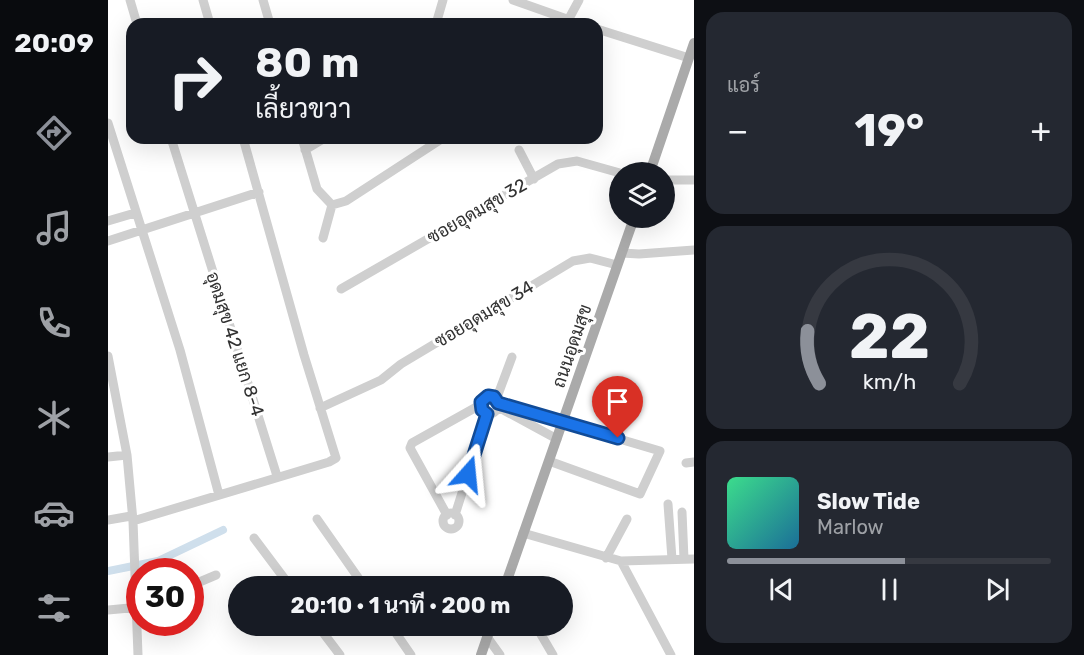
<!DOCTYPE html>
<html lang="th">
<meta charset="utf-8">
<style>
:root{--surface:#171b24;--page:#242831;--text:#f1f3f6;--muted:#9ea1a6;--line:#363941;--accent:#8c9099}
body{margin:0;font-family:Rubik,Sarabun,sans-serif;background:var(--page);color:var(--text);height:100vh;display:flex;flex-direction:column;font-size:22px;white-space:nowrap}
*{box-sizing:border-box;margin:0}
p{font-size:20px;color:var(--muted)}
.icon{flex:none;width:33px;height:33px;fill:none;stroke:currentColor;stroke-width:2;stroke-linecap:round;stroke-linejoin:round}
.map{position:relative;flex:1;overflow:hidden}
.panel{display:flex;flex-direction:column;gap:12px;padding:12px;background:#0d0f14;width:390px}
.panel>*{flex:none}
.hud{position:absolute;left:18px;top:18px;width:477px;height:126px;border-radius:18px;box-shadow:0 6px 24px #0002;background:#171b24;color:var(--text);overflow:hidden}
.tools{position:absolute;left:501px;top:162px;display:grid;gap:12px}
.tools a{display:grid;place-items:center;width:66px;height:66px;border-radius:50%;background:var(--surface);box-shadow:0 6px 24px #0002;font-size:30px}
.speed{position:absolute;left:18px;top:558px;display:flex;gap:12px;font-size:30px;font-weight:700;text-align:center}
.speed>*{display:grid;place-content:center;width:78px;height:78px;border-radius:50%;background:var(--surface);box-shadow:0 6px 24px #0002;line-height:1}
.speed .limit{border:9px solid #d22;background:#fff;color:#111}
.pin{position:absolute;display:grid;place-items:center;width:51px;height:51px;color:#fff;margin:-62px -26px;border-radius:50% 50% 50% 0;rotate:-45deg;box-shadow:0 0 6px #0007}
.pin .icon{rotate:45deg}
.me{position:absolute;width:66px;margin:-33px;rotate:18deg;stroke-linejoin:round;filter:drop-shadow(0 0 4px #0008)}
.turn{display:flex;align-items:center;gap:21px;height:126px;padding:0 30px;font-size:27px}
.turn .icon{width:78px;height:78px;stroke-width:2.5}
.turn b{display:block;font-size:42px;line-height:51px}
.big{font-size:45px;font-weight:700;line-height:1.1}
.panel .tile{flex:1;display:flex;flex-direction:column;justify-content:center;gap:9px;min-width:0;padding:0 21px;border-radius:18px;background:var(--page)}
.panel .dial{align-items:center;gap:0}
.dial svg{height:156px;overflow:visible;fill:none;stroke:var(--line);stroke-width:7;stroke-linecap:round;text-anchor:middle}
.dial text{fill:var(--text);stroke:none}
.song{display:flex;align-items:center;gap:18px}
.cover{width:72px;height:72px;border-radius:9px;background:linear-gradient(135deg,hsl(150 70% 55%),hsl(200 70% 35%))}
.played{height:6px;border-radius:3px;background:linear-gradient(90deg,var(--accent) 55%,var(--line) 55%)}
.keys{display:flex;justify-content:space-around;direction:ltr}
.heat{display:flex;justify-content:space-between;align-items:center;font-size:33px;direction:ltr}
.trip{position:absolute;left:120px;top:576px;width:345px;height:60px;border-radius:30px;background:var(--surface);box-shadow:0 6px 24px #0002;font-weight:700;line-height:60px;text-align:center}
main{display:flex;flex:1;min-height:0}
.dock{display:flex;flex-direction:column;width:108px;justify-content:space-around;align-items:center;background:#090b0e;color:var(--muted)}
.dock .icon{width:42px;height:42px}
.dock .active{color:var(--accent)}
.dock b{font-size:27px;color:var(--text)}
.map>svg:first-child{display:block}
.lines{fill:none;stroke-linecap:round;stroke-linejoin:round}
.canal{stroke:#cfdfec;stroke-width:8}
.minor{stroke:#cfcfcf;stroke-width:9}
.major{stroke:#aaa;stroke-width:10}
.route-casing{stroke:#114b97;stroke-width:15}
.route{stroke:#1a73e8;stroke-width:10}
.labels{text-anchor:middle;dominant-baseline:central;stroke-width:6;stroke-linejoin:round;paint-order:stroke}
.street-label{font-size:18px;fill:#323232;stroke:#fff}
</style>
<main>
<nav class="dock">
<b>20:09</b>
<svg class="icon active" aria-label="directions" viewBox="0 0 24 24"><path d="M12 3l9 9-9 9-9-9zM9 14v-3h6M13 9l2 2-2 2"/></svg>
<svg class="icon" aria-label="music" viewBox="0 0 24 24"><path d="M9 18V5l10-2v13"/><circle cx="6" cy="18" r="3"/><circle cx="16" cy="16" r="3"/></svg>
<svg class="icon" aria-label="phone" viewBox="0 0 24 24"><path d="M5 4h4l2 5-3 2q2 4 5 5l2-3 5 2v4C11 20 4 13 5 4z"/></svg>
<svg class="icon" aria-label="climate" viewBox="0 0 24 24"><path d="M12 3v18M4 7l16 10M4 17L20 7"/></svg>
<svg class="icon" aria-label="car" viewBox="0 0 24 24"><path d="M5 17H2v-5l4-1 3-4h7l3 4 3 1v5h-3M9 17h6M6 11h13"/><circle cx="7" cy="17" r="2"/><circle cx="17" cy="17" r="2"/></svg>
<svg class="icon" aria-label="filters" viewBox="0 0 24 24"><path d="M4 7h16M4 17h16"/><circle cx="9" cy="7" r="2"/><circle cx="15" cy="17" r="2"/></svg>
</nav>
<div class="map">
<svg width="586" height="655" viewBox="0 0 586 655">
<rect width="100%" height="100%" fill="#fff"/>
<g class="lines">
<!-- canal -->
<path class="canal" d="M0,571L50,561L115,530"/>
<!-- minor -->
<path class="minor" d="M22,0L29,24
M95,0L102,24
M155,0L162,24
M405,0L473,24
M328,24L335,0
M458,24L471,0
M489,29L581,58
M0,123L72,350L111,495
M63,138L169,476
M194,138L209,189L224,205
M197,150L217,138
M411,150L426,179
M556,180H586
M224,205L238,201L335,138
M0,221L27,213
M215,238L224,205
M0,241L151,192
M514,253L531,254L586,250
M233,289L450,164L469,161L512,173
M0,356L19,455L25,521L30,655
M372 405a9 9 0 1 1 18 0a9 9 0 1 1-18 0Z
M388,400L404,357
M390,403L552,451L532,494L441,461
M390,407L449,439
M212,408L273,380L293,364L465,261L482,258L509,265
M0,457L19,455
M578,463L586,462
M560,504L564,559
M574,512L576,559
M335 521a8 8 0 1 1 16 0a8 8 0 1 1-16 0Z
M339,515L302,448L304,443L372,405
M347,515L379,414
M209,519L256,586
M0,520L23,516
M25,521L221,462L228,458L196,355L135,138
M415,533L513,561L586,559
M146,538L182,586
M498,558L519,519
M513,561L563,655
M82,586L108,575
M0,610L32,607
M210,626L232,655
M283,626L303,655
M428,626L445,655
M379,637L392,655"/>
<!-- major -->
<path class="major" d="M542,172L586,43
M397,586L526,218
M373,655L383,626"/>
</g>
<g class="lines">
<defs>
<path id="route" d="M360,474L379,414L374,410L373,402L380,396L386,397L390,403L510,438"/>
</defs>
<!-- route casing -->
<use href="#route" class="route-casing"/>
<!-- route -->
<use href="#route" class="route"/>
</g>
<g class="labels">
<!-- street labels -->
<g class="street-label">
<text transform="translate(369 211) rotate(-30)">ซอยอุดมสุข 32</text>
<text transform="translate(376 314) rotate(-31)">ซอยอุดมสุข 34</text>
<text transform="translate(127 344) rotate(72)">อุดมสุข 42 แยก 8-4</text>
<text transform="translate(464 346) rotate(-71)">ถนนอุดมสุข</text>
</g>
</g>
</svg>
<div class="tools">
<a><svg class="icon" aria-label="layers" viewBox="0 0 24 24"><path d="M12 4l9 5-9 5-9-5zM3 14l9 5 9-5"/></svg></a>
</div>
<div class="speed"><div class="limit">30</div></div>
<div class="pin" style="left:510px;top:438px;background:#d93025"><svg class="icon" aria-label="arrive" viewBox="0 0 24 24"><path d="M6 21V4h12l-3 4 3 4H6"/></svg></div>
<svg class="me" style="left:360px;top:474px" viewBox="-20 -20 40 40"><path d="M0-17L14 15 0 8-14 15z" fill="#1a73e8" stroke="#fff" stroke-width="4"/></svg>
<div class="trip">20:10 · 1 นาที · 200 m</div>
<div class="hud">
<div class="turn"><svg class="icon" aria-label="right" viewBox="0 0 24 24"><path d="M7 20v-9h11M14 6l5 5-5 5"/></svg><div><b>80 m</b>เลี้ยวขวา</div></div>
</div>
</div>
<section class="panel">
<div class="tile"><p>แอร์</p>
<div class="heat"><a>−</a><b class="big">19°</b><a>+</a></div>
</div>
<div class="tile dial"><svg viewBox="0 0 100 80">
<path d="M14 69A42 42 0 1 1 86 69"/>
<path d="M14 69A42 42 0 0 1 8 42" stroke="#8c9099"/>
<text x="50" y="56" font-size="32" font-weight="700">22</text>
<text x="50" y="72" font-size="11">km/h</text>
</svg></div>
<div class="tile">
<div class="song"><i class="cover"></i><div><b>Slow Tide</b><p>Marlow</p></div></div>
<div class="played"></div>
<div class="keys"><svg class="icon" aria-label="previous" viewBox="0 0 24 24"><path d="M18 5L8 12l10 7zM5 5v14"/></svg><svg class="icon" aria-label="pause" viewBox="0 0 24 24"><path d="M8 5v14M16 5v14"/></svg><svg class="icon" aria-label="next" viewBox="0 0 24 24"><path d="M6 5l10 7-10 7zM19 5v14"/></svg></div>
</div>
</section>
</main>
